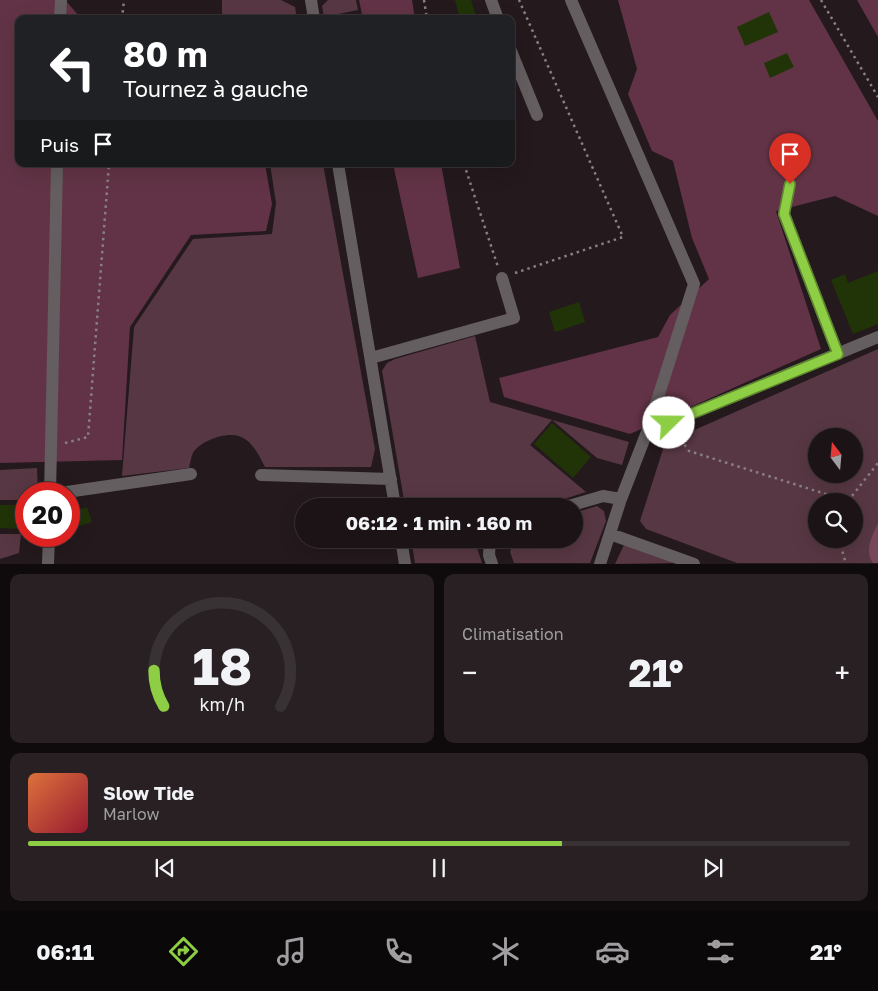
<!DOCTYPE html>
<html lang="fr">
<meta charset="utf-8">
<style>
:root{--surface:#1b1316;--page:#282023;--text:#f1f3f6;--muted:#a09ea1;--line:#393235;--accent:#8dce44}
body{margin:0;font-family:"Golos Text",sans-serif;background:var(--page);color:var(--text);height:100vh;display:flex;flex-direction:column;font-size:19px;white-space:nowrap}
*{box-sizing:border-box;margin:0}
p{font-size:16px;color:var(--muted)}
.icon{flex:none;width:28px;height:28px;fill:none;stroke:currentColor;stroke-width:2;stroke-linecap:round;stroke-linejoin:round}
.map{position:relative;height:564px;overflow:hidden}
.side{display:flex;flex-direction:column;gap:10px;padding:10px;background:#0f0a0c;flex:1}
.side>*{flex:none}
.guide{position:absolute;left:15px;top:15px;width:500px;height:152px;border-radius:10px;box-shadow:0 5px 20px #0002,0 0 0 1px var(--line);background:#202124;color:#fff;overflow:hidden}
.needle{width:32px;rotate:344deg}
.controls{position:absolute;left:808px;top:428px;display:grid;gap:10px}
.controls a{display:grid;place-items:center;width:55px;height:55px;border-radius:50%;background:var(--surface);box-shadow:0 5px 20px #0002,0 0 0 1px var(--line);font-size:25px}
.speed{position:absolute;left:15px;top:482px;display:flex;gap:10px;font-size:25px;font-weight:700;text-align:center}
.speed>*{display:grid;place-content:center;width:65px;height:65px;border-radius:50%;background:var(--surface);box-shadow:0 5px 20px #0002,0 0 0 1px var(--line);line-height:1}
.speed .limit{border:8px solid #d22;background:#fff;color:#111}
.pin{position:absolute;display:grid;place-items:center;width:42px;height:42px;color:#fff;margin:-51px -21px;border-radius:50% 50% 50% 0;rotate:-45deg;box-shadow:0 0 5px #0007}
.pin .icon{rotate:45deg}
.me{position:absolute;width:55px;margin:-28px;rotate:68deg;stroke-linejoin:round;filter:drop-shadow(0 0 4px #0008)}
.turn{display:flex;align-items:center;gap:18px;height:105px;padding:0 25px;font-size:22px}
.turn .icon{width:65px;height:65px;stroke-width:2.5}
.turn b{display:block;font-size:35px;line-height:42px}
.then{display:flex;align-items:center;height:48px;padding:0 25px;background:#0003;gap:10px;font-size:19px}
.big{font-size:38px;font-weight:700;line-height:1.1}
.side .tile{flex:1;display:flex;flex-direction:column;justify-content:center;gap:8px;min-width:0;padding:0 18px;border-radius:10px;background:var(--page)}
.side .dial{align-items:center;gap:0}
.dial svg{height:130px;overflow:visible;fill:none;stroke:var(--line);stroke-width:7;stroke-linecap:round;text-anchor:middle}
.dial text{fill:var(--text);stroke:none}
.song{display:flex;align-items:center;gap:15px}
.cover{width:60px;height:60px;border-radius:8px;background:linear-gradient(135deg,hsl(20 70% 55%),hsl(350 70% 35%))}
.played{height:5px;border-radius:2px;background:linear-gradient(90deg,var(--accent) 65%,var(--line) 65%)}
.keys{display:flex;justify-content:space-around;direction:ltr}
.heat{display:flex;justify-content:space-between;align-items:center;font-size:28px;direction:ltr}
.side .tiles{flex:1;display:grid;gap:10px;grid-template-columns:1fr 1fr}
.tile:last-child{grid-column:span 2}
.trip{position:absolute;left:295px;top:498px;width:288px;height:50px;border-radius:25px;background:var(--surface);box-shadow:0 5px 20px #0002,0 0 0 1px var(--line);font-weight:700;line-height:50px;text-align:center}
.tabs{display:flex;height:80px;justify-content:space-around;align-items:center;background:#0b0809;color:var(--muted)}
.tabs .icon{width:35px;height:35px}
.tabs .on{color:var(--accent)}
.tabs b{font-size:22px;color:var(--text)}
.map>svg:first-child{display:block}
.green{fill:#573743;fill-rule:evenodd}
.forest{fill:#623346}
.water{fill:#79475a}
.building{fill:#203408}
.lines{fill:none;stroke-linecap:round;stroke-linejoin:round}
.path{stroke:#897f82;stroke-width:2.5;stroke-dasharray:2.5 4;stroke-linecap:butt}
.minor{stroke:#645e60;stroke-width:12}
.route-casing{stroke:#5c862c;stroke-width:12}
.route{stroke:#8dce44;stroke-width:9}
</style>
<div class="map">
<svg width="878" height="564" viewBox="0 0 878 564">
<rect width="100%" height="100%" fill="#24191d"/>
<!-- green -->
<path class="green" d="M222,0H281L295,7L297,19H234L222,16Z
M328,0H356L358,10L324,17L322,6Z
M270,164H323L375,449L371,467H265C259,456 255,446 245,439C231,429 201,440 193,453C191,457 190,464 189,468L122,476L134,327L193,239L272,234L276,203Z
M475,336L490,402L629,442L622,465L597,458L552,420L530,445L586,492L542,506H405L382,371L387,363L395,359Z
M878,349V563H737L646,529L640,521L665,443ZM816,436H854V474H816ZM816,501H854V539H816Z
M37,468L38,494H26V500H0V470Z
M597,506L604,511L606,521L590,563H514L510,552L514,542L523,539H574V513Z
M0,534H21L19,553L0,559Z
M411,539H477V548L482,563H415Z
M624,545L674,563L615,564Z"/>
<!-- forest -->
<path class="forest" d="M0,0H65L80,17L83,19H19V164H265L272,204L266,231L191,235L130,327L122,460L0,463Z
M359,0H412L415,19H363Z
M618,0H809L878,121V216L835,196L776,211L821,349L630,434L504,397L499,378L658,337L670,315L709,279L692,238L673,161L652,151L628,94L637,69Z
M857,0H878V37Z
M393,164H441L460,268L418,278Z"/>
<!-- water -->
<path class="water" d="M878,523V563H873C864,550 872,537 878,523Z"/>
<!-- building -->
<path class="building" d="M455,0H471L477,19H460Z
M769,12L778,32L745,46L737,27Z
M787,53L794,67L770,78L764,63Z
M878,271V324L853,334L831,280L845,274L848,283Z
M579,302L585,322L555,332L549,312Z
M552,423L591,457L573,478L534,444Z
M0,505H21V529L0,528Z
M87,507L92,522L73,528L69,513Z"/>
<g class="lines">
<!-- path -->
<path class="path" d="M424,0L427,19
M821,0L878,97
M122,19L124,0
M464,164L498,267
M515,273L623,237L519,0
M677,434L689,451L848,501
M65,443L88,437L109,164
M848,501L878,463
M841,539L840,543L846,564"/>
<!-- minor -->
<path class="minor" d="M311,0L314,19
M491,0L498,19
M571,0L694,284L647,432L621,499L600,564
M60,19L61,0
M511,51L537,115
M338,164L395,506
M790,184L784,214L838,354
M371,358L514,318L502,278
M647,432L878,337
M261,475L391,479
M50,494L57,164
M53,494L191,474
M569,506L603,496L621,499
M610,534L694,564
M401,539L405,564
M490,539L489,555L492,564
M48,564L49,536"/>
</g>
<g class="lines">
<defs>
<path id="route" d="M669,423L838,354L784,214L790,184"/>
</defs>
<!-- route casing -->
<use href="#route" class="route-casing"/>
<!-- route -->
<use href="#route" class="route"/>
</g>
</svg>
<div class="controls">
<a><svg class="needle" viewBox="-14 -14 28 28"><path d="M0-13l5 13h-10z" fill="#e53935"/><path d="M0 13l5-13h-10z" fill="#a09ea1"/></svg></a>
<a><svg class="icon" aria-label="search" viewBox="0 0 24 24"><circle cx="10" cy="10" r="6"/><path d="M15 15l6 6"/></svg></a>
</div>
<div class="speed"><div class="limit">20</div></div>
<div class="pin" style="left:790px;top:184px;background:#d93025"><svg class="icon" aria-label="arrive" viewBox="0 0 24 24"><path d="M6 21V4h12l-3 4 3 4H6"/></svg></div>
<svg class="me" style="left:669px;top:423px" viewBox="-20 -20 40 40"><circle r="19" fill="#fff"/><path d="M0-13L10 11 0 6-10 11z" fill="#8dce44"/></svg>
<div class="trip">06:12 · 1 min · 160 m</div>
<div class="guide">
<div class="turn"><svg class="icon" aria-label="left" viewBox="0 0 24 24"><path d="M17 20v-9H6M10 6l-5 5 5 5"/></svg><div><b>80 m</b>Tournez à gauche</div></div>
<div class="then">Puis<svg class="icon" aria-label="arrive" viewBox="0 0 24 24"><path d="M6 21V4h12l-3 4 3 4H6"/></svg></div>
</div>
</div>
<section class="side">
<div class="tiles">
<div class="tile dial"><svg viewBox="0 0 100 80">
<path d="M14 69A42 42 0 1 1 86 69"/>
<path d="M14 69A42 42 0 0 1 8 47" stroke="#8dce44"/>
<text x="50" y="56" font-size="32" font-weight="700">18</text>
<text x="50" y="72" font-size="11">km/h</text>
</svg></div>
<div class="tile"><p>Climatisation</p>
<div class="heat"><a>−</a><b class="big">21°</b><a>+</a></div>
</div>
<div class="tile">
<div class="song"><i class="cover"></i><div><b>Slow Tide</b><p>Marlow</p></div></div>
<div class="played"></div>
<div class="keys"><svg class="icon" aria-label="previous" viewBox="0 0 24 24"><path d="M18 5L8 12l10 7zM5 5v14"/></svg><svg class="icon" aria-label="pause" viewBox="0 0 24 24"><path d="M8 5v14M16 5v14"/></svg><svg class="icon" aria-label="next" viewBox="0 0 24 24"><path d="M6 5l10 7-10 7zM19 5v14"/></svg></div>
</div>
</div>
</section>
<nav class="tabs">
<b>06:11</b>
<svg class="icon on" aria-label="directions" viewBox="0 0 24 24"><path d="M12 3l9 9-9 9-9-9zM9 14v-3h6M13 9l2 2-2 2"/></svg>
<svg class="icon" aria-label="music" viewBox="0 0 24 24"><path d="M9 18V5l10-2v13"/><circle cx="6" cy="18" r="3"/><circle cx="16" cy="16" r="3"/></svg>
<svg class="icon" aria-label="phone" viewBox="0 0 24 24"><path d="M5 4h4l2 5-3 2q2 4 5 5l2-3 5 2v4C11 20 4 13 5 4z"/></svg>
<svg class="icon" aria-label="climate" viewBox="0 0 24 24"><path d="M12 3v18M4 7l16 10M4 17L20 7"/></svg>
<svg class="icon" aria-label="car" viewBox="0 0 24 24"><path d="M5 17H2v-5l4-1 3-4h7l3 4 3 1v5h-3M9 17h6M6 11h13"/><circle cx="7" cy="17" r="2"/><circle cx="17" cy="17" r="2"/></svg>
<svg class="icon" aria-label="filters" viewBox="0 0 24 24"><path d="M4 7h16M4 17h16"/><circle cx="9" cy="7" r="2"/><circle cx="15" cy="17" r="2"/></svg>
<b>21°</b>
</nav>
